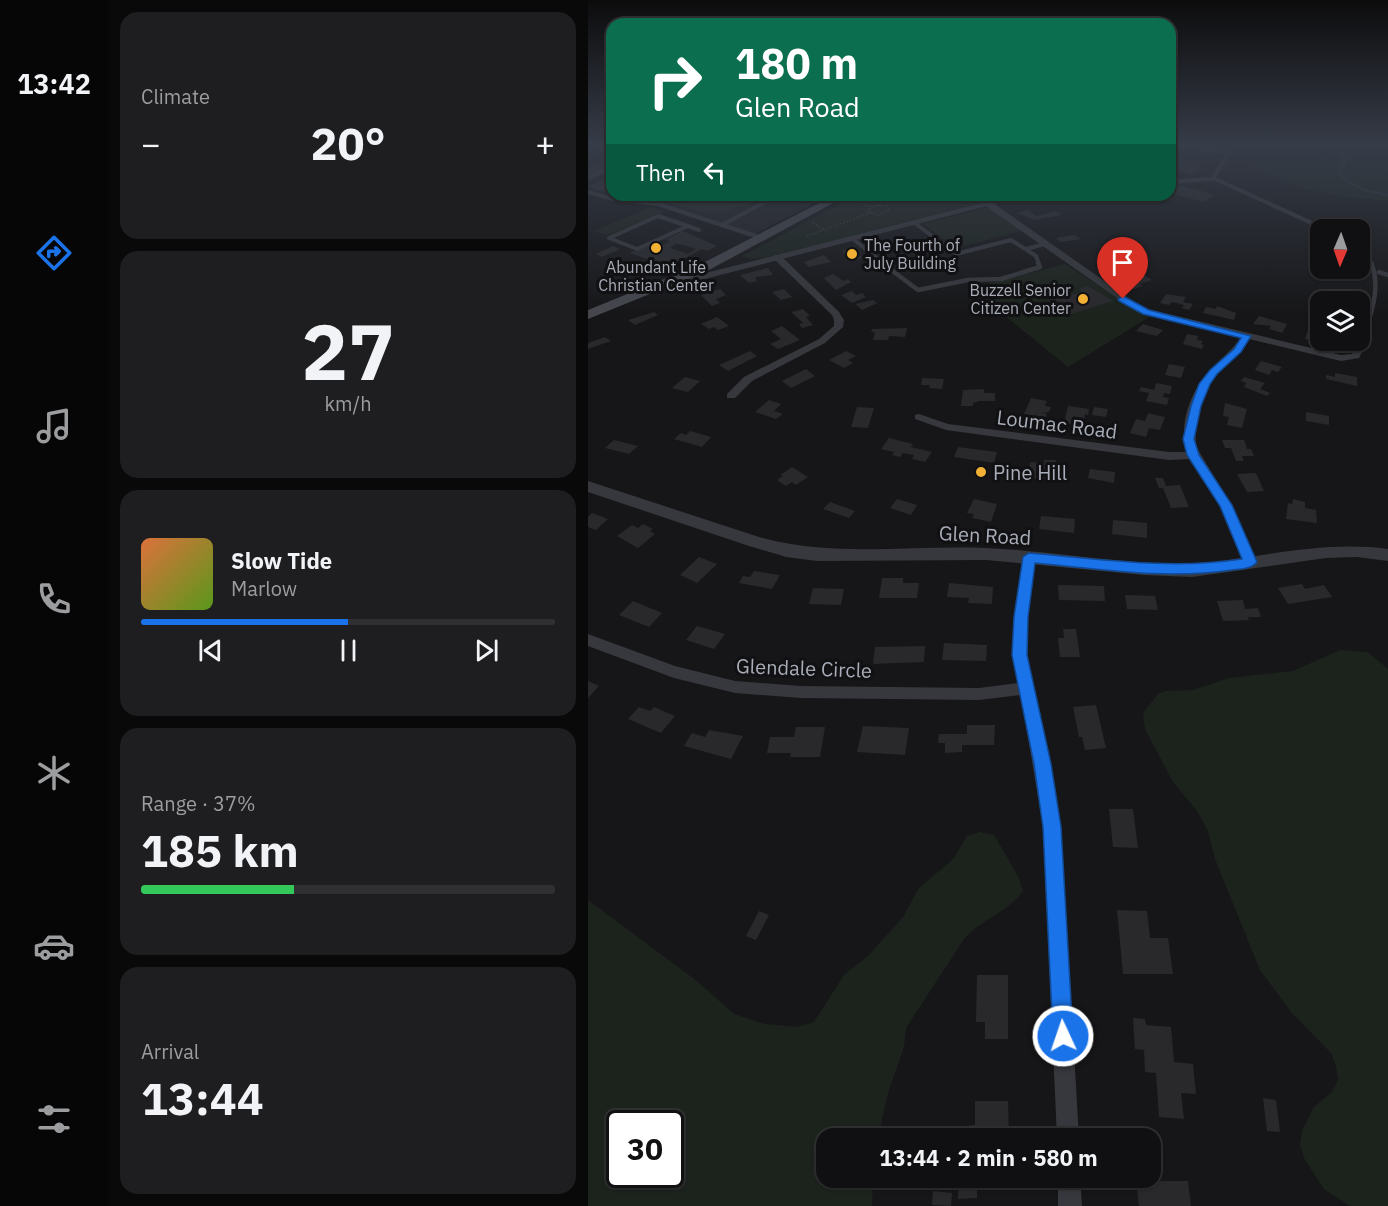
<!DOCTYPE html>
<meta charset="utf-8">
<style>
:root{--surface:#101012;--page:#1e1e20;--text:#f1f3f6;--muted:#9c9d9f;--line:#303032;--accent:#1a73e8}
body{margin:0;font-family:"IBM Plex Sans",sans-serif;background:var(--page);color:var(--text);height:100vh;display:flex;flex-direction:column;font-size:22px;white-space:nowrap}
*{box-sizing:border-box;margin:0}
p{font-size:20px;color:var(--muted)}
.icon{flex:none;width:33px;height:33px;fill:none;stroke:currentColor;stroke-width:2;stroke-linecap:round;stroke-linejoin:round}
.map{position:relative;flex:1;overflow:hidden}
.panel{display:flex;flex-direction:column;gap:12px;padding:12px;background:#09090a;width:480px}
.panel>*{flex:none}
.top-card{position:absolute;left:18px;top:18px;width:570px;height:183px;border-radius:18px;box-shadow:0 2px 4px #0004,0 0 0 2px var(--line);background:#0b6e4f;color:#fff;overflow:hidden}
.needle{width:39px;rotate:182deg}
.controls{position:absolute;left:722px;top:219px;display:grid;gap:12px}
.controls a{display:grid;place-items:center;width:60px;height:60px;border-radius:12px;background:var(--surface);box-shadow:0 2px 4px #0004,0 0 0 2px var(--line);font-size:30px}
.speed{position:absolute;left:18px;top:1110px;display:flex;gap:12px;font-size:30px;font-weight:700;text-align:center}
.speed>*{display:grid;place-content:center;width:78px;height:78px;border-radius:50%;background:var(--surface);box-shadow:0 2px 4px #0004,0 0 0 2px var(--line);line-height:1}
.speed .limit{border:3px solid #111;border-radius:9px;background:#fff;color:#111}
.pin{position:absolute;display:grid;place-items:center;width:51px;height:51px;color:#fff;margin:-62px -26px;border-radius:50% 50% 50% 0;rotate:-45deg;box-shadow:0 0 6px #0007}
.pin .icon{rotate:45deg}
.me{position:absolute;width:66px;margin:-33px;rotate:357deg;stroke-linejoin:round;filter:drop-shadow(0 0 4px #0008)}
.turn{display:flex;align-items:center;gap:21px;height:126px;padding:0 30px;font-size:27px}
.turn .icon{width:78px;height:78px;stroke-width:2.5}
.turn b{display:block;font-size:42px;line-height:51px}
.then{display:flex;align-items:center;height:57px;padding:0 30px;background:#0003;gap:12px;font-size:22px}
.big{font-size:45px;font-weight:700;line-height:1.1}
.panel .widget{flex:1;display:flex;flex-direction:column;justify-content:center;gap:9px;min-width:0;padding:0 21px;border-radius:18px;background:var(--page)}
.panel .dial{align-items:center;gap:0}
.dial b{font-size:78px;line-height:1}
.song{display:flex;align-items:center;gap:18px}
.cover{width:72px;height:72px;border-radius:9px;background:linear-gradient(135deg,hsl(20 70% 55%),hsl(90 70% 35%))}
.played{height:6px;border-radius:3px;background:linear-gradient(90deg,var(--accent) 50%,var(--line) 50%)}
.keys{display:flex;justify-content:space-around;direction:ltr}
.heat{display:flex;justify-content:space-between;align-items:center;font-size:33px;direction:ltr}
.charge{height:9px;border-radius:4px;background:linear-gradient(90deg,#34c759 37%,var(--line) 0)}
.trip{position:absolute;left:228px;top:1128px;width:345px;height:60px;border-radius:18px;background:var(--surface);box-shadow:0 2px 4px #0004,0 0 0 2px var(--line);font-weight:700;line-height:60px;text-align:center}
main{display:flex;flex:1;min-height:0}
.tabs{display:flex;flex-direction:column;width:108px;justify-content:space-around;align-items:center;background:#060607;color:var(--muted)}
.tabs .icon{width:42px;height:42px}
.tabs .on{color:var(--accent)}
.tabs b{font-size:27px;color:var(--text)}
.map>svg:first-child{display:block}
.built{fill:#222225}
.green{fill:#1c231d;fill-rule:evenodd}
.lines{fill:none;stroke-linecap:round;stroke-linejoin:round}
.stream{stroke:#2c353c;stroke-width:2}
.building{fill:#29292c;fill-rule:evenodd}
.path{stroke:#3d3f44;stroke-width:1.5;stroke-dasharray:1.5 2;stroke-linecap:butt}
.service-far1{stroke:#37383d;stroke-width:4}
.service{stroke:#37383d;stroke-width:4.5}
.minor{fill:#37383d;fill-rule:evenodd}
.tertiary{fill:#37383d;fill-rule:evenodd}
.secondary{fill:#45474d;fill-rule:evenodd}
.route{fill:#1a73e8;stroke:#114b97;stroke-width:1.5}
.poi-dot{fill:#f2b134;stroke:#111113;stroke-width:2}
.labels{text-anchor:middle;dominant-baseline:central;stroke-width:6;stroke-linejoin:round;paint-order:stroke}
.far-poi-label{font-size:16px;fill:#a8adb8;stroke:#111113;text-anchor:start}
.street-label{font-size:20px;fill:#a8adb8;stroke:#111113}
.poi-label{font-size:20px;fill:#a8adb8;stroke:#111113;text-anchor:start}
</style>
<main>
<nav class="tabs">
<b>13:42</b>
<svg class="icon on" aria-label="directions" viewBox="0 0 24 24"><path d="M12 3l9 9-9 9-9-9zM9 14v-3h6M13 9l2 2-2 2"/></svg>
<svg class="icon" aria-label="music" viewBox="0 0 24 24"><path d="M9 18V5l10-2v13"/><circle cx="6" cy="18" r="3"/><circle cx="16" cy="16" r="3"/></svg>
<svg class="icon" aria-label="phone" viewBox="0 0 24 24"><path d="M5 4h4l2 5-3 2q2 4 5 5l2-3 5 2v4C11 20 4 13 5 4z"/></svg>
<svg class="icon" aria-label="climate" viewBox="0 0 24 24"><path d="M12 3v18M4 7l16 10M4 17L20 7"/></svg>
<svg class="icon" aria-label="car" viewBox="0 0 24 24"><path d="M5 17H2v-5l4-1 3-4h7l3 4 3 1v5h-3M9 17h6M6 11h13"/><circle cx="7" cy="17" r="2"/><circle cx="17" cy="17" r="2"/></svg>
<svg class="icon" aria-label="filters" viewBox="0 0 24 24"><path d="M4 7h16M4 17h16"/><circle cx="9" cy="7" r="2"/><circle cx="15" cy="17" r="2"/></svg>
</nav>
<section class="panel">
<div class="widget"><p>Climate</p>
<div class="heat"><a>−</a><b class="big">20°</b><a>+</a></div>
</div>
<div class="widget dial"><b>27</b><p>km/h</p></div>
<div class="widget">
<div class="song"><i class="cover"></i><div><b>Slow Tide</b><p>Marlow</p></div></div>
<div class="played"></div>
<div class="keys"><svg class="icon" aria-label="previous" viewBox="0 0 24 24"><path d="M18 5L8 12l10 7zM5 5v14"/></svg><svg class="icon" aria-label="pause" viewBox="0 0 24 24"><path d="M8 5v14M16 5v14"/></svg><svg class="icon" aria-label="next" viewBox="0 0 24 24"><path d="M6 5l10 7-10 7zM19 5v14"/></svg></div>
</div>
<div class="widget"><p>Range · 37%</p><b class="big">185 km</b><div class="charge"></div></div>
<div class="widget"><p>Arrival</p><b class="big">13:44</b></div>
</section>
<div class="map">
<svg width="800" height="1206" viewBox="0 0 800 1206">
<rect width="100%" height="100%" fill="#161618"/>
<!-- built -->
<path class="built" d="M39,195H242L161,237Z"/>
<!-- green -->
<path class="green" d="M736,146H800V201L753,197L716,189L662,167L675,160L736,159L740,152Z
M269,195H356L393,205L180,257L163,259L154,256Z
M63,207L77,211L20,235L6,231Z
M401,207L433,231L368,248L335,224Z
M477,264L549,310L563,316L480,367L383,288Z
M752,650L780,652L800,669V1206H762L736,1189L717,1160L712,1146L714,1131L726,1107L744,1092L750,1080L748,1066L743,1053L703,1012L672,970L627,859L620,831L609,811L585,782L557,729L555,713L570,694L577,691L605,690L641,678L705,671Z
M392,832L406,835L430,876L435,891C420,913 393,919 376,939L318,1028L316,1047L300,1093L290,1138H238V1178H285L284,1206H0V900L109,981L146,1014L176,1024L209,1027L226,1022L256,975L282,954L316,916L330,889L365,859L379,836ZM32,1124H82V1174H32Z"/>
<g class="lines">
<!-- stream -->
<path class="stream" d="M754,146L757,163L752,170L753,177L776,190L800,195"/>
</g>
<!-- building -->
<path class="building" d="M24,159V167L0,177V168Z
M592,159L613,163L611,166H613L604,175L582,167V161L590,162Z
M24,177V194L0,187V186Z
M584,185L599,187L627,195L616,202L582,193V186Z
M102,195L120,201L133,195H175L155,207L152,206L135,214L124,211L119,213L56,196Z
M542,195H554L567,199L562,202L535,196Z
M439,210L449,216L468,211L474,215L446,220L429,213Z
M95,231L129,246L119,251L114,249L80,267L42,253L65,242L75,245L82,241L77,240ZM88,244L95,245L108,249L100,254L82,248Z
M486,235L493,239L473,242L468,238Z
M25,246L32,249L14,257L8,254Z
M263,248L274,258L264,260L254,251Z
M236,255L243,262L221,267L216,262Z
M523,261L532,268L521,270L512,263Z
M180,268L185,275L167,277L169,281L161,283L152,275Z
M245,274L256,281L260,279L263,282L248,290L236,278Z
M556,275L564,280L552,284L555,286L543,290L534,283Z
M500,286L525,301L483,314L465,297L474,294L477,297L494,292L491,289Z
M132,289L138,295L128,299L132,303L124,306L113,295Z
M196,289L204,297L193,300L184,292Z
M264,291L268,295L274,293L278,297L264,303L253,295Z
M578,294L598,297L595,302L605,304L601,310L594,308L596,305L584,302L581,305L572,303Z
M285,300L289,303L274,310L267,304Z
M629,306L648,313L646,320L615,313L618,307L628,309Z
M215,309L222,316L218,317L225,325L214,328L211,324L215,323L203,312Z
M66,312L70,315L47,325L40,320Z
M671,316L699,324L694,333L681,329L683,326L665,324Z
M129,317L141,326L130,330L126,327L121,329L113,324Z
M555,324L575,330L569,336L548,331Z
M194,326L212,340L190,349L182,344L193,339L183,331Z
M319,328L317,337L301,336L300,340H285L287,332H283L284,329Z
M719,332L732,334V340H739L738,344L717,339Z
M599,334L610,336L609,340L615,341L613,344L616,345L614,349L595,344Z
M17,337L23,341L0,349V343Z
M162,351L169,356L140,371L131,365Z
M258,351L268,356L260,360L265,363L256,368L241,360Z
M673,361L694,367L690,372L684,370L681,375L667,370Z
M581,364L597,367L593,378L577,375Z
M218,369L227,376L203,388L194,381Z
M747,373L769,377V386L738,379V375L747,377Z
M97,377L112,381L100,392L84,388Z
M656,377L677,383L672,389L682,393L679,396L656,387L658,383L653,381Z
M334,378L356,379L354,389L341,388L342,385H333Z
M568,383L584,386L582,394L576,393L575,397L581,398L579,405L558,401L561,393L551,391L553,387L566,390Z
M396,389V393H407V401H392L385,403V406H373L375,390Z
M443,398L459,401L457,406L463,407L461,412L455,413L459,414L456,421L436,414Z
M181,400L193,404L186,411L195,414L188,419L167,412Z
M637,403L659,409L654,428L639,425L641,417L635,416Z
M480,406L501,409L500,415L497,414L496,421L490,420L489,425L476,423Z
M269,407L286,408L280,428L263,427Z
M506,407L520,409L518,417L504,415Z
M718,412L741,416V425L718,421Z
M560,413L577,417L572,430L561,428L558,437L542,433L548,419L557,421Z
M102,431L123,437L114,447L86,439L93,433L98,435Z
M301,438L325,444L323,447L344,452L337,462L324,459L326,455L315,453L312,457L304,455L306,452L293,449Z
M26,440L50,446L41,454L17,448Z
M634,440H656L659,449H663L666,456H654L656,461H648L643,448H637Z
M370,447L409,452L406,463L366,457Z
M456,460H468L466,476L459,475V479L440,478L442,462L456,463Z
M204,467L220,477L208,485L204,482L198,486L189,480L195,476L192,475Z
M502,469L527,472L526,483L500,478Z
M668,473L676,491L659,492L649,474Z
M567,478H575L578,486L592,485L601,507L583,508L575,488H571Z
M309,499L329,505L323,515L302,508Z
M386,499L409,504L403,522L384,518L386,514L379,513Z
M705,499L717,502V508L728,510L729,523L698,519L700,503L704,504Z
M242,502L267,511L261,518L235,509Z
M4,513L20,519L8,530L0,527V517Z
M453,516L487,519L486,533L451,529Z
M525,520L559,523V538L524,534Z
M55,524L65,529L62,531L67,534L50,548L29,536L44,525L50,528Z
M111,557L129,564L109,583L92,575Z
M166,571L192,575L184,589L151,583L155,576L162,577Z
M294,578H315V583H331L329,598H291Z
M361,583L405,587L404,604L380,603L381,598L359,597Z
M714,584L717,589L736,585L744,597L700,604L690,588Z
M470,585L516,586L517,601L471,600Z
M225,588L256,589L253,605L221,604Z
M537,595L567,596L570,610L539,609Z
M655,600L657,609L670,608L673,617H660L661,620L635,621L629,601Z
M45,601L74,613L61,627L31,615Z
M109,626L137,634L126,649L98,640Z
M475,629H488L492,657H472L470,638H476Z
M356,643L399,645L398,661L354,660Z
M337,646L336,662L285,664L287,647Z
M0,681L11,686L0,698Z
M508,705L518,748L497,750L494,737H491L485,707Z
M51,707L62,711L66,707L87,716L73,733L40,719Z
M379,725H407L406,745H374V752L357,753V743H350L351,734H379Z
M275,726L321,728L317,755L269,752Z
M208,727H237L232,757H202L203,753H179L182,737H206Z
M121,730L155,736L143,759L96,746L104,733L117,737Z
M521,809H545L550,848L525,847Z
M529,910L559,911L562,938H580L585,974H535Z
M171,911L181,915L168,940L158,936Z
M389,975H420V1039H397V1022H388Z
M545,1018L557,1019L558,1025L583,1027L586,1062L605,1064L608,1094L593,1093L596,1119L571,1117L568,1073L557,1072L556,1050L547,1049Z
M675,1098L688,1100L692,1132L679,1131Z
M387,1101H420L421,1138H378V1126L387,1125Z
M371,1178H421L422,1184H389V1198L370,1199Z
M548,1181H600L603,1206H551Z
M345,1191L364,1193L363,1206L344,1205Z"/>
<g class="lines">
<!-- path -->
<path class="path" d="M346,195L368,201
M263,200L282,207
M292,205L300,206L302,210L290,215L280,211L283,207Z
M225,223L237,230
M219,236L282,213"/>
<!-- service-far1 -->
<path class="service-far1" d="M0,178L24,168
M625,178L739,230
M582,182L624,179L641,153L596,146
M0,192L25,199L70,204L134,225
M70,216L100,226L49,249L21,238Z
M328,224L368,254L423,240L448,256L451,264
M100,226L111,230
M174,238L134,225L190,195
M265,239L296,264
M771,247L784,264
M438,249L457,244"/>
<!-- service -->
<path class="service" d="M294,263L330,290L380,280L413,279L452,267L450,263
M791,272L800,275
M775,340C782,316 794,287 783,263"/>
<!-- minor -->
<path class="minor" d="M399,203H405L555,308L753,355L764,354L772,338H778L780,340L771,358L753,361L661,339C653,353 640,362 629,374C612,393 604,423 609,448L646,510L668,562L667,565H657L634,510L603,459L581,460L358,430L327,419V415L331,414L360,424L581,452H600C589,426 603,392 620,372C631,360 644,351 653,337L549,312L399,207Z
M186,255H192L251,312L256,320L255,327L237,343L164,381L147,398H139V394L156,377L231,339L246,326V320L244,315L186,259Z
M441,552L447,557L440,617L439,655L462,764L473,827L491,1138H469L455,827L433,695L391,700L213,698L147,693L86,678L0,646V634L87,666L147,681L213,686L391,688L430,683L425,655L426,617L435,557Z
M470,1178H492L494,1206H470Z"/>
<!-- tertiary -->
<path class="tertiary" d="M426,195H442L70,291L64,288L66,286Z
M0,481L171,537C245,558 322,545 397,548C444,550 491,557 538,561C560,563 584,566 606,564C672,558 733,540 800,549V561L769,557L738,558L604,577L556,575L398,560L229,561L198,557L161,546L0,492Z"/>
<!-- secondary -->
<path class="secondary" d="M247,195H260L121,270L0,319V310L113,264Z"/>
</g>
<!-- sky -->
<linearGradient id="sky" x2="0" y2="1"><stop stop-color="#0c0c0d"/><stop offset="0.46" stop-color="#363c48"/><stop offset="1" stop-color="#363c48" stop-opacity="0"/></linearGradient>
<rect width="800" height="315" fill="url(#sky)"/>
<!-- route -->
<path class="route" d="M535,296L561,310L663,336L653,352L629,374L622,384L613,406L606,439L611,455L644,505L669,562C664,569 652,569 644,570C578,580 512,569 447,563L440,617L439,655L463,764L473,827L485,1036L482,1043L475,1046L468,1043L465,1036L455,827L446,764L424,655L426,617L435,557L441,553C514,559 581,570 654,559L632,506L599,455L595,439L603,406L611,384L622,370L646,349L653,338L555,314L531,301L530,299Z"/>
<!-- markers -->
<g class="poi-dot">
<circle cx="68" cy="248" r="6"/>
<circle cx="264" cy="254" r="6"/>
<circle cx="495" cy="299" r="6"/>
<circle cx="393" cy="472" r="6"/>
</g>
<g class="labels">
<!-- far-poi labels -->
<g class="far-poi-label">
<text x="276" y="245">The Fourth of<tspan x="276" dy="18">July Building</tspan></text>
<text x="68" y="267" text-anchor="middle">Abundant Life<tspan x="68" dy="18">Christian Center</tspan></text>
<text x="483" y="290" text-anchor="end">Buzzell Senior<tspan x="483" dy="18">Citizen Center</tspan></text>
</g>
<!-- street labels -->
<g class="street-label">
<text transform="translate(469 424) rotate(7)">Loumac Road</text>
<text transform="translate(397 535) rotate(3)">Glen Road</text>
<text transform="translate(216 668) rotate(2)">Glendale Circle</text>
</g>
<!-- poi labels -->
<g class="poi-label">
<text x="405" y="472">Pine Hill</text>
</g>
</g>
</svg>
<div class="controls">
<a><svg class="needle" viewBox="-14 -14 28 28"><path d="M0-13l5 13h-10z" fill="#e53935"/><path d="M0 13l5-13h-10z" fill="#9c9d9f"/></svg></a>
<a><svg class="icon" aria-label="layers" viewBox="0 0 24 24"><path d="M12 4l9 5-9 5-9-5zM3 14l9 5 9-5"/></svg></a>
</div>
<div class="speed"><div class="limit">30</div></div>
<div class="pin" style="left:535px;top:299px;background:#d93025"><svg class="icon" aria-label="arrive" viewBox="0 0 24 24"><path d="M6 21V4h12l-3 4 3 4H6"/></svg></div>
<svg class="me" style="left:475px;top:1036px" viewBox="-20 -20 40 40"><circle r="17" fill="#1a73e8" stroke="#fff" stroke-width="3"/><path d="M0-11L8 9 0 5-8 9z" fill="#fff"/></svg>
<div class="trip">13:44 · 2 min · 580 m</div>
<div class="top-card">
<div class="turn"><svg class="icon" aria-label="right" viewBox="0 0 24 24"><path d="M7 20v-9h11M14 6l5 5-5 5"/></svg><div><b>180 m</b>Glen Road</div></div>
<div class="then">Then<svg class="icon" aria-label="left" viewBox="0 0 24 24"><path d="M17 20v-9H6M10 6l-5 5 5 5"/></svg></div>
</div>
</div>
</main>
